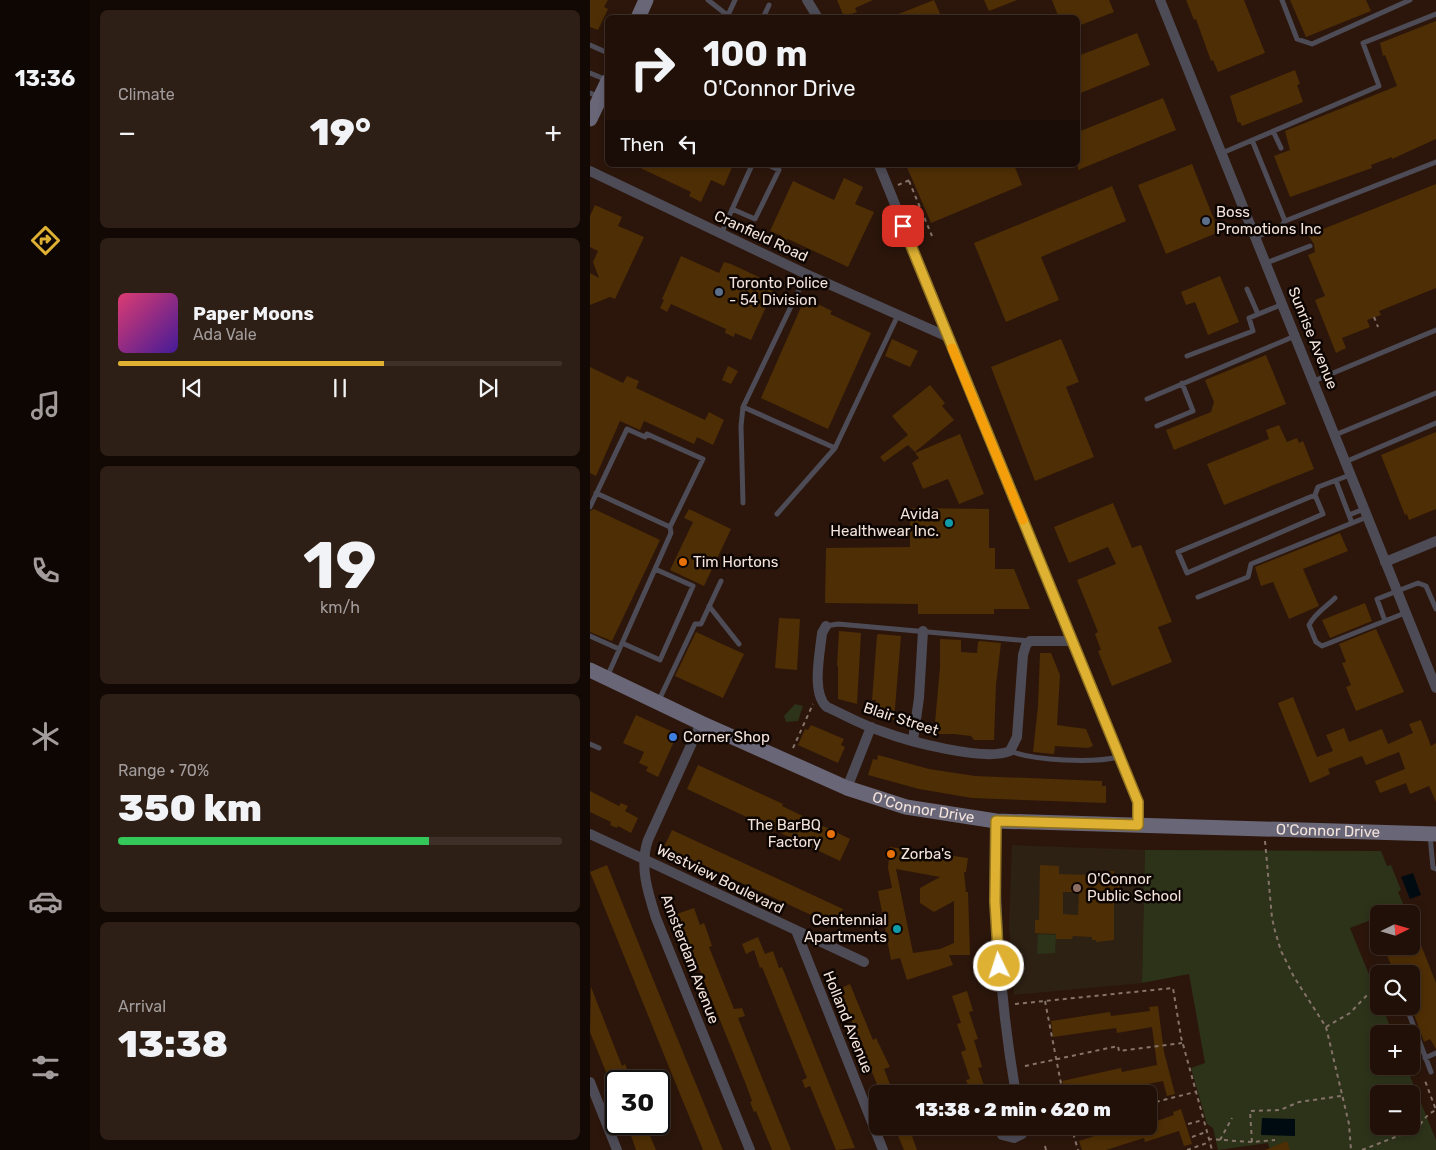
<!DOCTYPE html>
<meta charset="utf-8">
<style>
:root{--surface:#211008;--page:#2d1e16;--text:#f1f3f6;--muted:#a29d9c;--line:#3e3029;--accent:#deb133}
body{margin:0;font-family:Rubik,sans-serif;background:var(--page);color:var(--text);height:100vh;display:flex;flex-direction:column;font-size:19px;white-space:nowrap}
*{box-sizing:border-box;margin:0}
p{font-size:16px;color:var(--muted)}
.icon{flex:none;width:28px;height:28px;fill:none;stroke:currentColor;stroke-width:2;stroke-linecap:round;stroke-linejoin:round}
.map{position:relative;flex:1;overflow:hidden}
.sheet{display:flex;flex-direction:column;gap:10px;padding:10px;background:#120904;width:500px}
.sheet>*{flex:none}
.guide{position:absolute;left:15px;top:15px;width:475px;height:152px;border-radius:8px;box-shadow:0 2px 8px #0003,0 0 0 1px var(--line);background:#211008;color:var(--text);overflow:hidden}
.needle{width:32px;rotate:85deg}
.buttons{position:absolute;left:780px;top:905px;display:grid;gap:10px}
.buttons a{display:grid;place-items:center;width:50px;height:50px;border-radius:8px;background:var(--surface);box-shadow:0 2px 8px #0003,0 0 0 1px var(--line);font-size:25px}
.speed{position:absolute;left:15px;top:1070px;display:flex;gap:10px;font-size:25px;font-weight:700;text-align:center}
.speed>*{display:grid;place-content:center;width:65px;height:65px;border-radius:50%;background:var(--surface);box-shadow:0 2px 8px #0003,0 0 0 1px var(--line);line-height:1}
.speed .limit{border:2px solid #111;border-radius:8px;background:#fff;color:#111}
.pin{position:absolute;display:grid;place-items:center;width:42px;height:42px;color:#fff;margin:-21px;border-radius:10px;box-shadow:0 2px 8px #0006}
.me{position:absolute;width:55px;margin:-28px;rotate:356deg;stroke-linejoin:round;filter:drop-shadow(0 0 4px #0008)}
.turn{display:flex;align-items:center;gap:18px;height:105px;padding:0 15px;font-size:22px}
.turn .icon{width:65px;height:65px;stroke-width:2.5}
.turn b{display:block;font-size:35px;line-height:42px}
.then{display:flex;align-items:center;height:48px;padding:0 15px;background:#0003;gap:10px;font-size:19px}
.big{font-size:38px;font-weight:800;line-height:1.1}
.sheet .card{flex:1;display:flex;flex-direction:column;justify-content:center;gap:8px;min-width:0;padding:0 18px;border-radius:8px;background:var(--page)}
.sheet .dial{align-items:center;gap:0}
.dial b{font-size:65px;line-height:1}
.song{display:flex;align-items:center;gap:15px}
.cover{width:60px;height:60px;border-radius:8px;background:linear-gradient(135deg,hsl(340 70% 55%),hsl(260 70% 35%))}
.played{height:5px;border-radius:2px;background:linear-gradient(90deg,var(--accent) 60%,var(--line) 60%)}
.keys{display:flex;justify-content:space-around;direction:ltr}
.heat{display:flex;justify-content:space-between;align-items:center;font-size:28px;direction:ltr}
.charge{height:8px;border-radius:4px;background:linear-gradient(90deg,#34c759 70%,var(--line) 0)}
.trip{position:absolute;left:279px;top:1085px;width:288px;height:50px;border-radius:8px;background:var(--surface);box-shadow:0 2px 8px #0003,0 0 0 1px var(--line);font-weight:800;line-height:50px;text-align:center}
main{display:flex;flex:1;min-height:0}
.dock{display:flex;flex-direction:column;width:90px;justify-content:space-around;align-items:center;background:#0d0603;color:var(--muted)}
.dock .icon{width:35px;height:35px}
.dock .active{color:var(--accent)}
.dock b{font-size:22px;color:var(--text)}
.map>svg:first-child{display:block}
.education{fill:#2d2113}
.green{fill:#2c3319;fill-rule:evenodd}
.water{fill:#000b11}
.building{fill:#4e2e05;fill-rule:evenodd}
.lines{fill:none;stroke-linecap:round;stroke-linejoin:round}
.path{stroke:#867369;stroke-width:2;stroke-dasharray:4 4;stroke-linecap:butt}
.lane{stroke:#4d4b56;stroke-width:5}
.street{stroke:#4d4b56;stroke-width:10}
.secondary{stroke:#686677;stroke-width:15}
.route-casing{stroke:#907321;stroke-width:12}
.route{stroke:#deb133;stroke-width:9}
.slow{stroke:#f59e0b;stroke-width:9}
.service-dot{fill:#5c6f8a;stroke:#0d0502;stroke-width:2}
.culture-dot{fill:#0f9aa8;stroke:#0d0502;stroke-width:2}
.food-dot{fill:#e8710a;stroke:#0d0502;stroke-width:2}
.shop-dot{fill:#3f7fe0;stroke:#0d0502;stroke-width:2}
.education-dot{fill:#8d6e63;stroke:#0d0502;stroke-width:2}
.labels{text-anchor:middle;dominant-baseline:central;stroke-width:5;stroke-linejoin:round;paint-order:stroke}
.poi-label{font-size:15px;fill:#f3e3db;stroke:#0d0502;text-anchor:start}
.street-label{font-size:15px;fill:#f3e3db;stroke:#0d0502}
</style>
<main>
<nav class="dock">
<b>13:36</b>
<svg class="icon active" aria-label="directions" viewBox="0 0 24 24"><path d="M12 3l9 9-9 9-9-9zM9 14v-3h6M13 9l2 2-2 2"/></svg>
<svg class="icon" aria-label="music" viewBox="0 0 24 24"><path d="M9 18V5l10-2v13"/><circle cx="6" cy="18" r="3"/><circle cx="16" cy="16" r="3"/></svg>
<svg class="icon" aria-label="phone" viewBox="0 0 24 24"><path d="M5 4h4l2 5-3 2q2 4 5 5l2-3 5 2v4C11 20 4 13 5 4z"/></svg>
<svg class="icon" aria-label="climate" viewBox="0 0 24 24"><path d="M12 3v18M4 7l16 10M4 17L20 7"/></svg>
<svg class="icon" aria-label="car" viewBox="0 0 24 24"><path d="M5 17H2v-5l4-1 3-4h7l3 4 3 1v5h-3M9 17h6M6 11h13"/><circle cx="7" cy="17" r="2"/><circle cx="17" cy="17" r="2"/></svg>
<svg class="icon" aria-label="filters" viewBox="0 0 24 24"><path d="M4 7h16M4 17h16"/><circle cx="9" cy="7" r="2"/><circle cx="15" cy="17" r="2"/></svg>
</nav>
<section class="sheet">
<div class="card"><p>Climate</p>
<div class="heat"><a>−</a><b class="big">19°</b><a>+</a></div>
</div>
<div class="card">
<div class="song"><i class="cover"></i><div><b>Paper Moons</b><p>Ada Vale</p></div></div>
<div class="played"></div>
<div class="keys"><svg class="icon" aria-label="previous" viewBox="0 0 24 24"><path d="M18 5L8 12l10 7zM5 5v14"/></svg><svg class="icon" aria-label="pause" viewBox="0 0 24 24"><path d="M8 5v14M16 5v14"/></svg><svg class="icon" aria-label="next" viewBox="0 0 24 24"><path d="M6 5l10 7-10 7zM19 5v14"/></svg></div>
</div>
<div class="card dial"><b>19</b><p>km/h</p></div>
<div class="card"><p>Range · 70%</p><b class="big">350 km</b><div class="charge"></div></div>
<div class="card"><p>Arrival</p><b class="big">13:38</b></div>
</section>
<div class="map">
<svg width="846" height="1150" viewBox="0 0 846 1150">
<rect width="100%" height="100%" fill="#2c160b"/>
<!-- education -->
<path class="education" d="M422,845L555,850L552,983L424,995L419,926Z"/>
<!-- green -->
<path class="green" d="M205,704L213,706L208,721L196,722L194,716Z
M555,850L791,851L797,866L801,865L811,890L808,892L815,908L799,914H789V917L760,928L789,999V1006H792L803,1034H789V1066H816L846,1140V1150H680L678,1143L628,1150L623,1128L617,1124L601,1068L615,1063L599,974L552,983ZM789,1094H821V1126H789Z
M448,934L466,935L465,953L447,954Z"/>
<!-- water -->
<path class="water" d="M823,873L831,895L820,899L811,877Z
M672,1118L705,1119V1136L671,1135Z"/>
<!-- building -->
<path class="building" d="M0,0H18L14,7L18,9L8,30L0,27Z
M247,0H283L265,8L267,12L254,17Z
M344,0L352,18H301V17Z
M394,0H427L399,11Z
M462,0H519L524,12L488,26V18H469Z
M596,0H654L675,53L628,72L623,60L621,61L606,19L604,20Z
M700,0H776L781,11L716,37Z
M846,21V139L802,159V157L781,165L782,168L700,197L684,156L700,150L695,131L807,86L795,55L793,56L790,43Z
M547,33L560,65L488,94V56Z
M705,70L710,84L707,85L713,102L652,126L650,122L648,123L640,96Z
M573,98L586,130L488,170V132Z
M602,164L629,232L576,254L548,185Z
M44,165H143L134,186L121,180L111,202L99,196L101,192Z
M316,165H424L432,185L341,223Z
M254,178L273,187L265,204L284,212L258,267L198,239L193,241L192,236L180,231L203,181L244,200Z
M846,184V288L789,311L791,315L777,320L780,327L752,338L756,348L746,353L725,300L735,296L718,255L725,252L724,244L718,235Z
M522,186L536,221L451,257L469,300L416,322L384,243Z
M5,205L32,217L28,226L54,237L25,299L20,297L0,305V273L9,278L3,262L8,251L0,247V216Z
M91,256L129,273L134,262L141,264L186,285L161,340L145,333L144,337L135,333L136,329L81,304L77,312L70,308L74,300L72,299Z
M630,276L649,322L618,335L605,302L596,305L591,292Z
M215,298L242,311L240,314L281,333L238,429L171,398Z
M302,339L328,351L320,367L295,356Z
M471,339L489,382L476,387L504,457L445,481L401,367Z
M676,355L696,404L584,450L576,430L621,412L624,402L615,380Z
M138,366L148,371L141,384L132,380Z
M0,367L33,383L37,376L49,381L46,388L115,420L119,412L134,420L123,445L107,437L104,444L54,421L50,430L30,421L6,476L0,473Z
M340,385L355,403L352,406L364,420L325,452L318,445L294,462L290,457L318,435L302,416Z
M689,425L697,442L707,438L709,443L713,441L724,469L634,505L617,464L679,439L676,430Z
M846,432V509L819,520L817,514L815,515L791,455Z
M370,434L394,494L369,504L358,479L333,489L322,463L329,458L325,453Z
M523,503L542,548L551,545L582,622L568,627L582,662L522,686L508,651L511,650L505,634L508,632L487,580L526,564L518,547L479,563L464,527Z
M320,508L399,509V548H405V569H424L440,609H404V614H328V604L235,603L236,548L320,547Z
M4,509L70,540L22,641L0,632V511Z
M99,509L141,529L114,586L80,570L103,522L94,518Z
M750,533L758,551L713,569L729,606L699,619L683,582L671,586L665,567Z
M775,603L782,621L740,638L732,620Z
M189,618L210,619L207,670L185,668Z
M786,629L814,692L766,711L756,687L761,685L752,663L756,662L749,644Z
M249,631L271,633L267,704L248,699V666H247Z
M106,632L154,654L133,698L85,676Z
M289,634L311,636L304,720L284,716L286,700H282L287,635Z
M350,639L371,640V652L387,653L388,642L390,641L411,643L406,685L404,740H384L381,736L364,734H344L350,667Z
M450,653H461L470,675L467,725L496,729L503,746L498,748L465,746L464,754L443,752L448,706Z
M703,697L727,757L743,751L736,735L754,728L759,742L792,729L798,744L823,733L819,724L831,720L841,746L846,743V802L839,786L820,794L816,783L790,793L785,781L815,769L809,752L776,765L772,756L738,769L740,774L720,783L688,703Z
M46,715L85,733L86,737L68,777L56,771L58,767L49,763L54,752L33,743Z
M221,725L254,739L251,745L255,747L248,763L208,745L215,729L218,730Z
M288,755L339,769L385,776L512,781V786H516V803L382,798L329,789L278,775L283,759L287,760Z
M108,765L193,804L192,806L260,839L250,861L97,789Z
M0,791L29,806L31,803L38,806L35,811L48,818L41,833L28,826L27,828L20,825L21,822L0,812Z
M82,830L253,909L245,926L74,847Z
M300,847L378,858L376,872H374L376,892H378L380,955H359L363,965L317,980L310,958L301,960L288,891L302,888L298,868ZM306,869L350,877L330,888V903L344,912L364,901V943L350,949L323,953Z
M17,865L63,979L133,1150H113L83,1077L0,872Z
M450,865L469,866V874L500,875V871H524V878H530V892H524V940L506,942V940H502V937L483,936L482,939H466V934L445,933V920H449ZM473,892H489L488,915L473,914Z
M104,908L110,925L114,923L117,931L122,946L119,947L144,1009L152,1008L155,1016L148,1018L201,1150H182L166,1111L164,1112L160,1102L162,1101L155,1082L87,914Z
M822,922L846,983V1049L840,1039L834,1042L821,1006V974H805L793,946H821Z
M168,937L175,954L183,951L189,968L192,967L265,1148L246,1150L220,1086L215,1088L212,1080L217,1078L172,967L170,968L164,950L156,954L152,944Z
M260,984L283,1040L286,1038L300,1067L294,1069L304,1094H291L277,1060L249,989Z
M1,987L32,1066L35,1064L42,1081H26V1097L0,1032Z
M377,991L383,1011L379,1012L388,1039L384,1040L392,1067L388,1068L397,1094H381L376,1080L380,1079L371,1052L376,1050L367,1024L371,1023L362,996Z
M568,1006L574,1052L585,1094L577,1096L573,1081L538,1088L537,1084L493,1094H475L472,1081L531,1068L532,1072L567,1065L562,1027L527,1033L526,1028L463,1037L461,1021L520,1012L521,1016L560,1011L559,1007Z
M591,1109L602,1144L594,1146L589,1131L555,1142L554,1138L516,1150H492L489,1141L535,1126H558V1124L584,1115L583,1112Z
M37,1124H55L66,1150H46Z
M304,1126H338V1127L321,1133L327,1150H314Z
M697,1141L700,1150H675Z"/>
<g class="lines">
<!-- path -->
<path class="path" d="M319,181L342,236
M308,185L322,179
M784,317L788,327
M203,748L223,704
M675,841L682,918L685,931L691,951L704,977L736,1027L759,1124L761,1150
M455,1001L473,1094
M425,1004L583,988L591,1037L622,1150
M736,1027L760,1013L781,991L789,987
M435,1066L528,1046L529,1051L592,1043
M558,1104L605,1092
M598,1124L613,1120
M481,1126L488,1150
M450,1129L461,1126
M602,1137L616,1132
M618,1139L662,1142L685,1140
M630,1140L642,1118
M662,1142L660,1111L690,1110L709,1102L751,1096
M455,1146L456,1150
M597,1150L620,1142
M772,1150L826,1129C834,1121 835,1115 846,1110L834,1078"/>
<!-- lane -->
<path class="lane" d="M118,0L141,18
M692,0L707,39L722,44L820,0
M138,15L145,0
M173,18L179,5
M0,45L18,53
M0,73L17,80
M0,93L10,97
M683,131L691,148
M662,140L695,221
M632,153L789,86L773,43L846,14
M142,209L165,219L189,170L178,165
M131,234L162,165
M666,237L691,227L695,221L846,162
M676,263L720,246
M216,275L153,407L245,448L308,315
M657,289L668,314
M597,356L663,331L659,318L693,304
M724,381L846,330
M557,399L705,336
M153,407L151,426L153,503
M567,426L603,411L592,383
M745,435L846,393
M755,462L846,423
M746,481L762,523
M6,493L80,527
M725,495L733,514L597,573L588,552Z
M725,495L728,487L760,475
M0,507L37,429L55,437L57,434L113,459L80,527L81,533L17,677
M187,514L245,448
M759,515L774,509
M608,597L658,577L661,564L777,517
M745,598C735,608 725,613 719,625L726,642L732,646L815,613
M119,606L149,644
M795,621L787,599L828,583L836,586L846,609
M236,626L248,624L440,641
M0,636L29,649
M32,643L70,660L103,586L65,569
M69,700L105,624H111L131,581
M0,744L9,748
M420,751C445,761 503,763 529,757
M840,835L843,868L846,869
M816,1006L841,1072
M835,1058L846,1053"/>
<!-- street -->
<path class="street" d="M217,0L228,18
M570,0L846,688
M289,165L548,802V825
M0,171L216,274L358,337
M795,562L846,541
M236,626L232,633C230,653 221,694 237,707C255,715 272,725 291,731C317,741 395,762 420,751L427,737L433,655L436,645L440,641H482
M111,723L58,840C49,866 58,893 66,918L160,1150
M323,740L329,698L333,631
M257,788L281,727
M406,821C404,913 410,1003 426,1094
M0,834L274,962
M207,933L293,1150
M0,1082L27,1150
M409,1126L412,1135L424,1138L432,1134L434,1126"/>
<!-- secondary -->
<g class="secondary">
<path d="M48,18L56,0"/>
<path d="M0,119L18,81"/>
<path id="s1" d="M0,670L111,723L257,788L316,807L406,821L846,834"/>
</g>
</g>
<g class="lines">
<defs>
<path id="route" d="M313,226L548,802V825L406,821L405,902L409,966"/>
</defs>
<!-- route casing -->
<use href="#route" class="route-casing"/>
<!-- route -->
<use href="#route" class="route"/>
<!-- slow -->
<path class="slow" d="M362,348L433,520"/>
</g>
<!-- markers -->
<g class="service-dot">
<circle cx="616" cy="221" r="5"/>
<circle cx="129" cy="292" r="5"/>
</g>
<g class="culture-dot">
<circle cx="359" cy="523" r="5"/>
<circle cx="307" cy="929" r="5"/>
</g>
<g class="food-dot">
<circle cx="93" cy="562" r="5"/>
<circle cx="241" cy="834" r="5"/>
<circle cx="301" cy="854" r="5"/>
</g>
<circle class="shop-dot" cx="83" cy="737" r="5"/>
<circle class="education-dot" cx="487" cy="888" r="5"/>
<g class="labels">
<!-- poi labels -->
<g class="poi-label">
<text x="626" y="212">Boss<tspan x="626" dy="17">Promotions Inc</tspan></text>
<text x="139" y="283">Toronto Police<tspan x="139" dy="17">- 54 Division</tspan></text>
<text x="349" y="514" text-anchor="end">Avida<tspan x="349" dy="17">Healthwear Inc.</tspan></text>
<text x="103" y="562">Tim Hortons</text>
<text x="93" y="737">Corner Shop</text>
<text x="231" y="825" text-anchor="end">The BarBQ<tspan x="231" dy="17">Factory</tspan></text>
<text x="311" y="854">Zorba's</text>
<text x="497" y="879">O'Connor<tspan x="497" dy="17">Public School</tspan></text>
<text x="297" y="920" text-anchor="end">Centennial<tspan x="297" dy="17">Apartments</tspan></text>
</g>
<!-- street labels -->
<g class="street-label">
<text transform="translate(171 236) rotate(25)">Cranfield Road</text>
<text transform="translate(723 338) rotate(68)">Sunrise Avenue</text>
<text transform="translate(311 719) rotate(18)">Blair Street</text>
<text stroke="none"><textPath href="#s1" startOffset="362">O'Connor Drive</textPath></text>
<text stroke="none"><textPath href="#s1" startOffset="768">O'Connor Drive</textPath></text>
<text transform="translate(130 879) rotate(26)">Westview Boulevard</text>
<text transform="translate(100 959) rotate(69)">Amsterdam Avenue</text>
<text transform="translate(258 1022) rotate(68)">Holland Avenue</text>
</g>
</g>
</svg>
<div class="buttons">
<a><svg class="needle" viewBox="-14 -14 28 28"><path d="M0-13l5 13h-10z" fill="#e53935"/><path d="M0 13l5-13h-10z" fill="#a29d9c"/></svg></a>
<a><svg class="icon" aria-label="search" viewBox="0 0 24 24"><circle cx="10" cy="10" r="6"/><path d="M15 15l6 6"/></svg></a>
<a>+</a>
<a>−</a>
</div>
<div class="speed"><div class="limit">30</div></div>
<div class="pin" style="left:313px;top:226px;background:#d93025"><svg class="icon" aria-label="arrive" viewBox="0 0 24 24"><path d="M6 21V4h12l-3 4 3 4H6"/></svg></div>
<svg class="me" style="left:409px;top:966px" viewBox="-20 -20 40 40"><circle r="17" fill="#deb133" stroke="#fff" stroke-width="3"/><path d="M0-11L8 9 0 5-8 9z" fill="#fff"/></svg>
<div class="trip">13:38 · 2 min · 620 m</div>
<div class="guide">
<div class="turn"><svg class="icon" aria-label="right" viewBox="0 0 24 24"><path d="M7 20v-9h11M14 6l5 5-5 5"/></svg><div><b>100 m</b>O'Connor Drive</div></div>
<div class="then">Then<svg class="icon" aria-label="left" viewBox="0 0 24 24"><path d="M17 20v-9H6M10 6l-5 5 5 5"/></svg></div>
</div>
</div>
</main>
